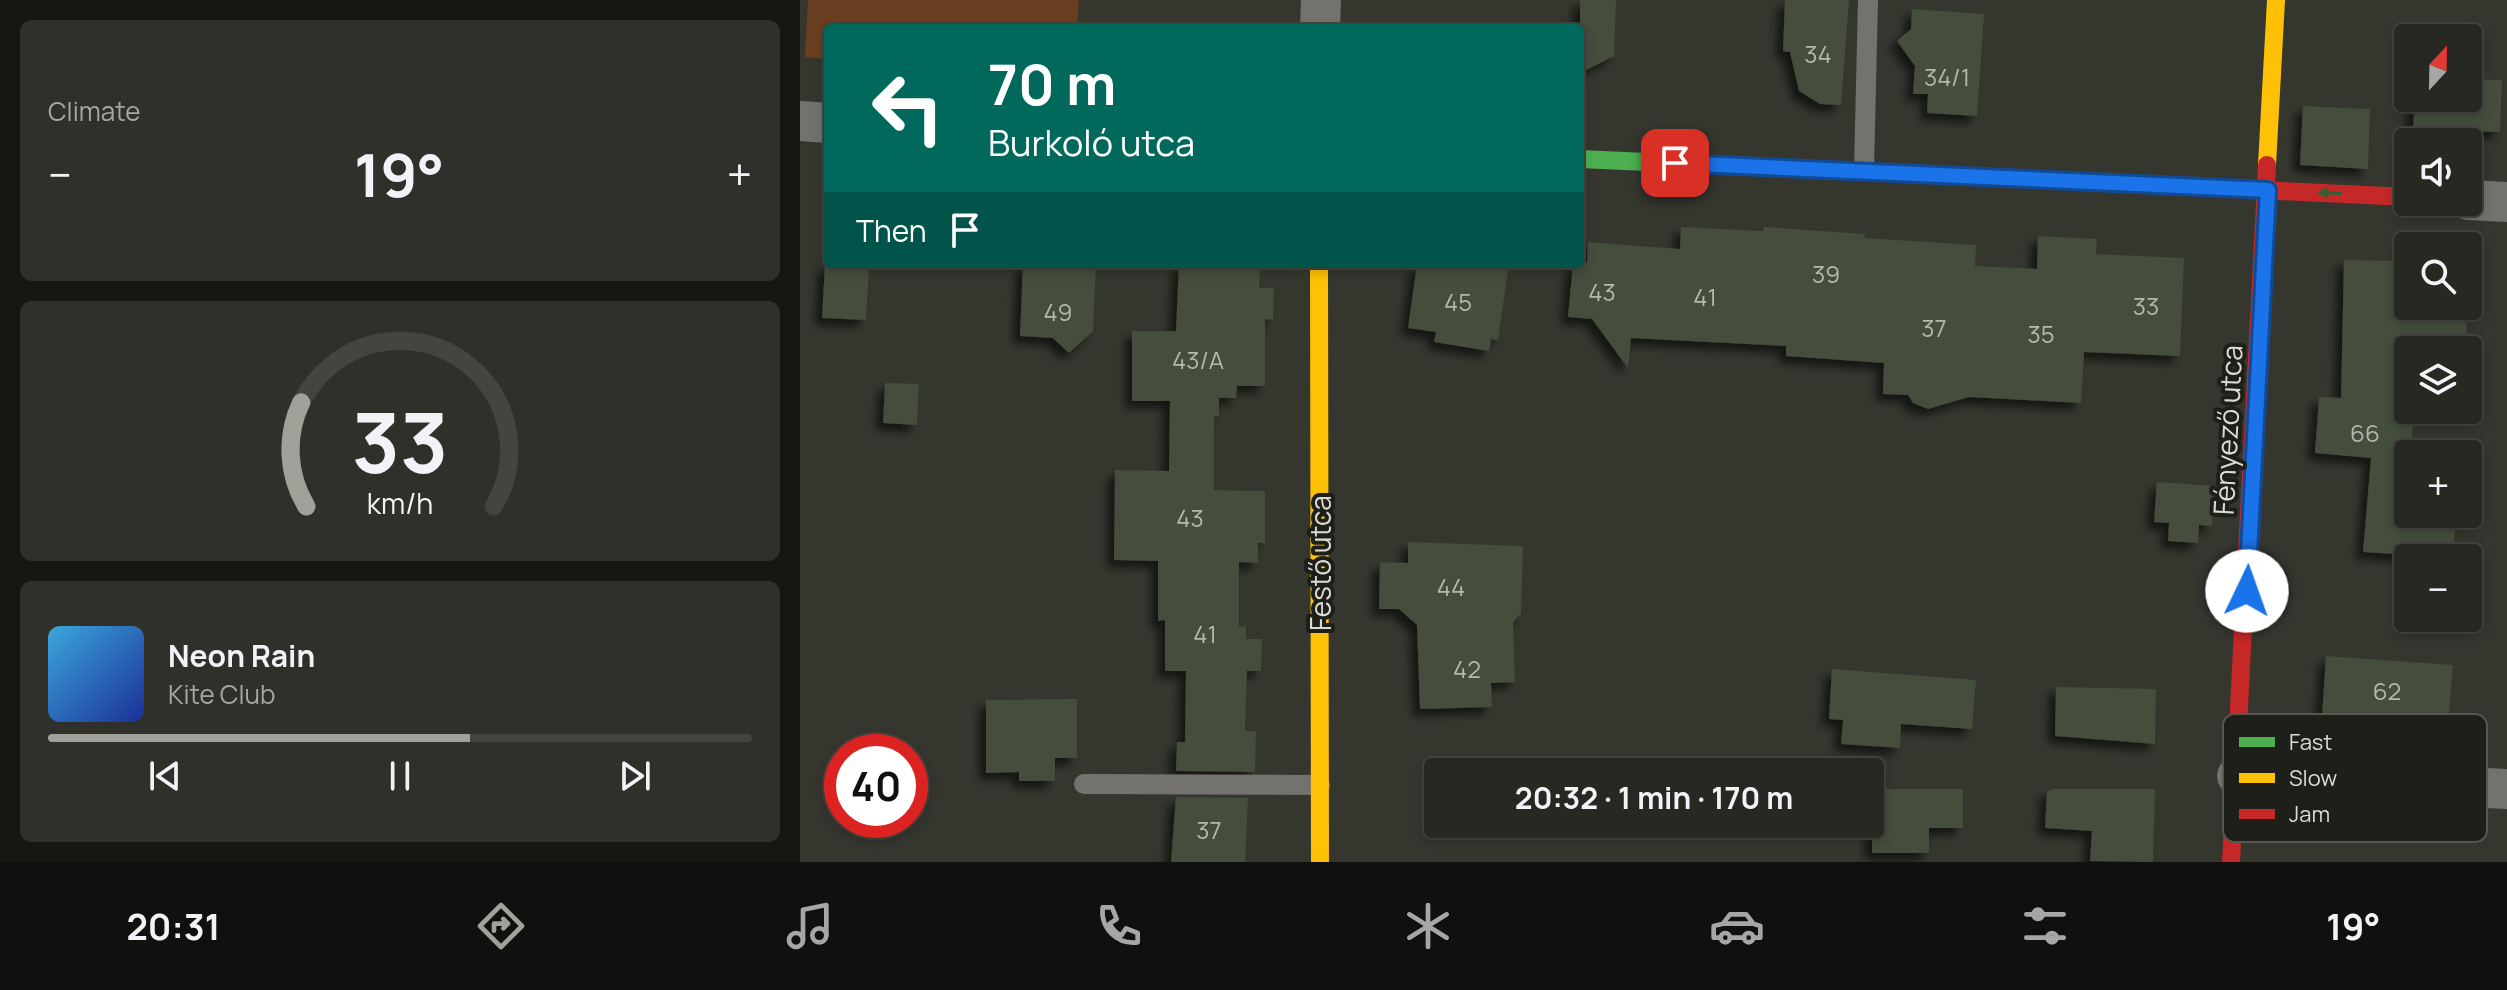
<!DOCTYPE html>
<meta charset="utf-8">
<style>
:root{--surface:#282822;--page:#30302a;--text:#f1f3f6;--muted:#a5a6a5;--line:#444440;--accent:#a1a199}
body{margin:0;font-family:Manrope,sans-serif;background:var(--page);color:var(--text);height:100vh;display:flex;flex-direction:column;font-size:30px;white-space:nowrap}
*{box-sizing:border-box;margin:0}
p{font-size:26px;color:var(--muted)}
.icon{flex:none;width:44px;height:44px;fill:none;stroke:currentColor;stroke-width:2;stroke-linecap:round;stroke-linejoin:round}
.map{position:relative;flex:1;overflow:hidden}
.sheet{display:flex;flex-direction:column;gap:20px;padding:20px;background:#161613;width:800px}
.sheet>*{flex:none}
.top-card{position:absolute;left:24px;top:24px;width:760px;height:244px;border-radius:8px;box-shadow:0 4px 12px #0003,0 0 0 2px var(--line);background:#00695c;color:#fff;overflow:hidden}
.needle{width:52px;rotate:22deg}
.tools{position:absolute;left:1594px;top:24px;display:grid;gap:16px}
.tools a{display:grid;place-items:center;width:88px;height:88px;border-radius:8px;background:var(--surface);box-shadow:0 4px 12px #0003,0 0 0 2px var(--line);font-size:40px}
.speed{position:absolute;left:24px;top:734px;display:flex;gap:16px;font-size:40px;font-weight:700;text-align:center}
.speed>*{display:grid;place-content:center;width:104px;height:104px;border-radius:50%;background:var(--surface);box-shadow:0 4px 12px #0003,0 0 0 2px var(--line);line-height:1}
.speed .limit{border:12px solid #d22;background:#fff;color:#111}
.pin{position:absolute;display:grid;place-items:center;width:68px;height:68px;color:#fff;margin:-34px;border-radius:16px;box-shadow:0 4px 12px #0006}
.me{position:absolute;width:88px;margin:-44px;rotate:3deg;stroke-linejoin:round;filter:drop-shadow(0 0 6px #0008)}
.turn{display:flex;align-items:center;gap:28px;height:168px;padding:0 32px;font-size:36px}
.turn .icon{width:104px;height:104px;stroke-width:2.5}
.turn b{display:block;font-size:56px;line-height:68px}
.then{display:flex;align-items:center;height:76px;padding:0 32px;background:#0003;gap:16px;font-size:30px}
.big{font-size:60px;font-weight:700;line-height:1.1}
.sheet .widget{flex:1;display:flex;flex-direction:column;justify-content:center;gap:12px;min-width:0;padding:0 28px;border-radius:12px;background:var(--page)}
.sheet .dial{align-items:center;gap:0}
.dial svg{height:208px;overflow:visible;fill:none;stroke:var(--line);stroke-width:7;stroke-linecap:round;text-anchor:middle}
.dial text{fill:var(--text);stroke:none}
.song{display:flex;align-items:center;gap:24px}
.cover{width:96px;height:96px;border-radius:12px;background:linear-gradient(135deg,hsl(200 70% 55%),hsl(230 70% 35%))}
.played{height:8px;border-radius:4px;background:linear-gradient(90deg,var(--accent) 60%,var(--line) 60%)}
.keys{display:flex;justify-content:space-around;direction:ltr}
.heat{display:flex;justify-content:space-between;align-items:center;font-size:44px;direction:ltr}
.trip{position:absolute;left:624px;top:758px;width:460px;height:80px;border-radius:8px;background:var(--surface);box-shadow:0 4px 12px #0003,0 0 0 2px var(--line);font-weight:700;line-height:80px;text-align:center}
.tabs{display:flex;height:128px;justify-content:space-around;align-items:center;background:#10100e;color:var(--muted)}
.tabs .icon{width:56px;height:56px}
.tabs .on{color:var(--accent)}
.tabs b{font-size:36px;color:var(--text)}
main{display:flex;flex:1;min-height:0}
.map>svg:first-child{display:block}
.green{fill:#6a3e21}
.building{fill:#444d3d;filter:url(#shadow)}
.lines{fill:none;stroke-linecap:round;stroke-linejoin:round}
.lane{stroke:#74726f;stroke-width:20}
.street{stroke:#74726f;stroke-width:40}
.fast{stroke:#4caf50;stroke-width:18}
.slow{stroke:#ffc107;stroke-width:18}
.jam{stroke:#c62828;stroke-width:18}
.oneway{fill:#336032}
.route-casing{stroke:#114b97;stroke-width:20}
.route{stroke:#1a73e8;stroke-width:14}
.labels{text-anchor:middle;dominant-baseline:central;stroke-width:8;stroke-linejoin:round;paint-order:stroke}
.number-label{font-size:24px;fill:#b5b8ae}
.street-label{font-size:28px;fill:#dbdbd3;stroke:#1f1f19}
.key{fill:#1f1f19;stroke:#575751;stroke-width:2}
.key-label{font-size:22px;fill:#dbdbd3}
</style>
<main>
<section class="sheet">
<div class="widget"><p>Climate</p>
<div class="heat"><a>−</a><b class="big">19°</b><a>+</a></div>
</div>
<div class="widget dial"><svg viewBox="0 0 100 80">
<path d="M14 69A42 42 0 1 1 86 69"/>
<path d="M14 69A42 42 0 0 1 12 29" stroke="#a1a199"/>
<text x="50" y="56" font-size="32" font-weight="700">33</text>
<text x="50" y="72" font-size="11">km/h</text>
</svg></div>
<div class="widget">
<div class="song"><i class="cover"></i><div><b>Neon Rain</b><p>Kite Club</p></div></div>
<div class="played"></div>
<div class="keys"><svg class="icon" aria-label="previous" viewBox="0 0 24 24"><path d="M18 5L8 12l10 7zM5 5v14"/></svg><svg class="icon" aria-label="pause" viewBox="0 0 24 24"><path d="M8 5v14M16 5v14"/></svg><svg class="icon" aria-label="next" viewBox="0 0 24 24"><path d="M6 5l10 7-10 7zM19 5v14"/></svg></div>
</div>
</section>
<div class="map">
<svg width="1707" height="862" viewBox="0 0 1707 862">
<defs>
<filter id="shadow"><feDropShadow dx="-7" dy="7" stdDeviation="4" flood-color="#0009"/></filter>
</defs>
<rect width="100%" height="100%" fill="#35362e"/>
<!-- green -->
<path class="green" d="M8,0H279L277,28H28V59L5,57Z"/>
<!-- building -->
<path class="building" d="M780,0H816L814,56L780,73Z
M985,0H1049L1041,105L1020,104L999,91L990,52L983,51Z
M1112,9L1184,14L1177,116L1127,113L1128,94H1113L1115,66L1097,41L1111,29Z
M1668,79L1702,80L1700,132L1613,129L1615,98H1668Z
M1503,106L1570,109L1568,169L1500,165Z
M881,227L963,231L964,227L1065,234L1064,238L1176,245L1175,266L1237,269L1238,236L1297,239L1296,254L1384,258L1380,356L1284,352L1281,403L1169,397L1128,409L1113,403L1108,395L1083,394L1084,363L986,356V346L831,338L828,368L792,319L768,317L773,264L787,262L788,242L880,249Z
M1544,260L1608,261V306H1667L1666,350H1608V410H1614L1611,454H1608V514H1656L1653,558L1563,552L1571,458L1515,453L1519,397L1541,398Z
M25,264H69L66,320L22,318Z
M223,264H296L293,331L269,353L253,338L220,336Z
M379,264H460L459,288H474L473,320L465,319V386H437L436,398H419V416H414V490L465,491V543H458V563L439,562V627L446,626V639H462L461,671H447L445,731H456L455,772L376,771L377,742H385L386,671H365V620L358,621V561L314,560L315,470L369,471L370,401H332V331H376Z
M617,264H709L698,340L691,339L689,351L634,342L636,332L608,328Z
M85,383L119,384L117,425L83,423Z
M1357,482L1414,486L1412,526L1399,525L1398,543L1368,541L1369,523L1354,522Z
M608,542L723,546L721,614L713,622L715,682L691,683L692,707L620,709L617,625L599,609H579L580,562L608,563Z
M1526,656L1653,665L1648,725L1522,716Z
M1032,669L1176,680L1172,729L1101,724L1100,748L1041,744L1043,720L1029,719Z
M1256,687L1356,689L1355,744L1255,736Z
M277,699V758H255V781H219V772L186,773V700Z
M1072,789H1163V828H1129V853H1072Z
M1254,789H1355L1353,862L1290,861L1292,831L1245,828L1247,791Z
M376,797L448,798L445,862H371Z"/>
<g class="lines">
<!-- lane -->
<path class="lane" d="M1064,170L1068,0
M284,784L520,785"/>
<!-- street -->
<path class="street" d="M520,28L521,0
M0,121L28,123
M1668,200L1707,202
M1437,776L1707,789"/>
<!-- fast -->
<path class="fast" d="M780,159L1331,184"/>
<!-- slow -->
<path class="slow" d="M1467,165L1476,0
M519,264L520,862"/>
<!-- jam -->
<path class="jam" d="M1331,184L1608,197
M1431,862L1467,165"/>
</g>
<!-- one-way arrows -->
<defs><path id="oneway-solid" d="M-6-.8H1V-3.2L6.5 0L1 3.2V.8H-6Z" transform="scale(2)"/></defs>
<use class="oneway" href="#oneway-solid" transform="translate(1530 193) rotate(-177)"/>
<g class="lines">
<defs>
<path id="route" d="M875,163L1468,190L1447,591"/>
</defs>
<!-- route casing -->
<use href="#route" class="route-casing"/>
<!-- route -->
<use href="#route" class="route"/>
</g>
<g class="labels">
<!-- number labels -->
<g class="number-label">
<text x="1018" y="53">34</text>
<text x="1147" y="76">34/1</text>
<text x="1026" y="273">39</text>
<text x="802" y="291">43</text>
<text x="905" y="296">41</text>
<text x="658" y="301">45</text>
<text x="1346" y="305">33</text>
<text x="258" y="311">49</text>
<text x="1134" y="327">37</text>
<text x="1241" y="333">35</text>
<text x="398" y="359">43/A</text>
<text x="1565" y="432">66</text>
<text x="390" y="517">43</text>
<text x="651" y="586">44</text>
<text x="405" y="633">41</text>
<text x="667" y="668">42</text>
<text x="1587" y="690">62</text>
<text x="409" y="829">37</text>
</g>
<!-- street labels -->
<g class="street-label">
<text transform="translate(1427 430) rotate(-87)">Fényező utca</text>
<text transform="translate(520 563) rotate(-90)">Festő utca</text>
</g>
</g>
<!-- legend -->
<rect x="1423" y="714" width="264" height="128" rx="12" class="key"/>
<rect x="1439" y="737" width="36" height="10" fill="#4caf50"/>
<rect x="1439" y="773" width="36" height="10" fill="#ffc107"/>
<rect x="1439" y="809" width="36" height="10" fill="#c62828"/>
<g class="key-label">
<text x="1489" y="750">Fast</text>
<text x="1489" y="786">Slow</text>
<text x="1489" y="822">Jam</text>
</g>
</svg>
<div class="tools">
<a><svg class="needle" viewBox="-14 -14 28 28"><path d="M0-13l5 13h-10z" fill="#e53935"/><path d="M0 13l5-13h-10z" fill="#a5a6a5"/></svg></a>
<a><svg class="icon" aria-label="sound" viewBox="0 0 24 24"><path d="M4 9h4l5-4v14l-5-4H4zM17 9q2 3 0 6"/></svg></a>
<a><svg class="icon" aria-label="search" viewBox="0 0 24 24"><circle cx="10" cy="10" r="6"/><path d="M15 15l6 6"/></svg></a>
<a><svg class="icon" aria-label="layers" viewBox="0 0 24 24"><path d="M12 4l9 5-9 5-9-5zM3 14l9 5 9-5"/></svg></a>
<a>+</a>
<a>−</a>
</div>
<div class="speed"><div class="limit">40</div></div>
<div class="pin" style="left:875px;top:163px;background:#d93025"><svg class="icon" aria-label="arrive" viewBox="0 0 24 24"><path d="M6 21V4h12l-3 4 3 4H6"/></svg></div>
<svg class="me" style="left:1447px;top:591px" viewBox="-20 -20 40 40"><circle r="19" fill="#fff"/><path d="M0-13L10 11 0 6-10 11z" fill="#1a73e8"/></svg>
<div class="trip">20:32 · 1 min · 170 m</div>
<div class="top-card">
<div class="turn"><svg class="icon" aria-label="left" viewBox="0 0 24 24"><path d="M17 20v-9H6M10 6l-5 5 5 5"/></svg><div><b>70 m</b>Burkoló utca</div></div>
<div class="then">Then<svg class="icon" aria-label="arrive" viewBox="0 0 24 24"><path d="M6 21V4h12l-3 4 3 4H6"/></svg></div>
</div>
</div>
</main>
<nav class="tabs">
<b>20:31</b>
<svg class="icon on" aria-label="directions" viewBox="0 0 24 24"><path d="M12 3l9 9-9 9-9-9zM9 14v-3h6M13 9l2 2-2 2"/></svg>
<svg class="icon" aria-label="music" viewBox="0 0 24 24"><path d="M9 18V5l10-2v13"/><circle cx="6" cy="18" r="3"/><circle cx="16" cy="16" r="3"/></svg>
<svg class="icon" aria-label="phone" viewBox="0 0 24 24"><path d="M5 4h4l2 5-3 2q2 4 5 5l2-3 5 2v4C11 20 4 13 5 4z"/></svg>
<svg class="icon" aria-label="climate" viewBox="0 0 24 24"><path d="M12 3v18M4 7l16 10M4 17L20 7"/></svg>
<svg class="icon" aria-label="car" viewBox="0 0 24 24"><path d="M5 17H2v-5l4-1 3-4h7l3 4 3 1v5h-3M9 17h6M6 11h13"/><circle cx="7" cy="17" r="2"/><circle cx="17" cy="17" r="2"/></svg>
<svg class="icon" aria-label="filters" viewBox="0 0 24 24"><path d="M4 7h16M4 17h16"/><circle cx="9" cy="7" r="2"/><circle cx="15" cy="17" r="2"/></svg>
<b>19°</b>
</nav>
